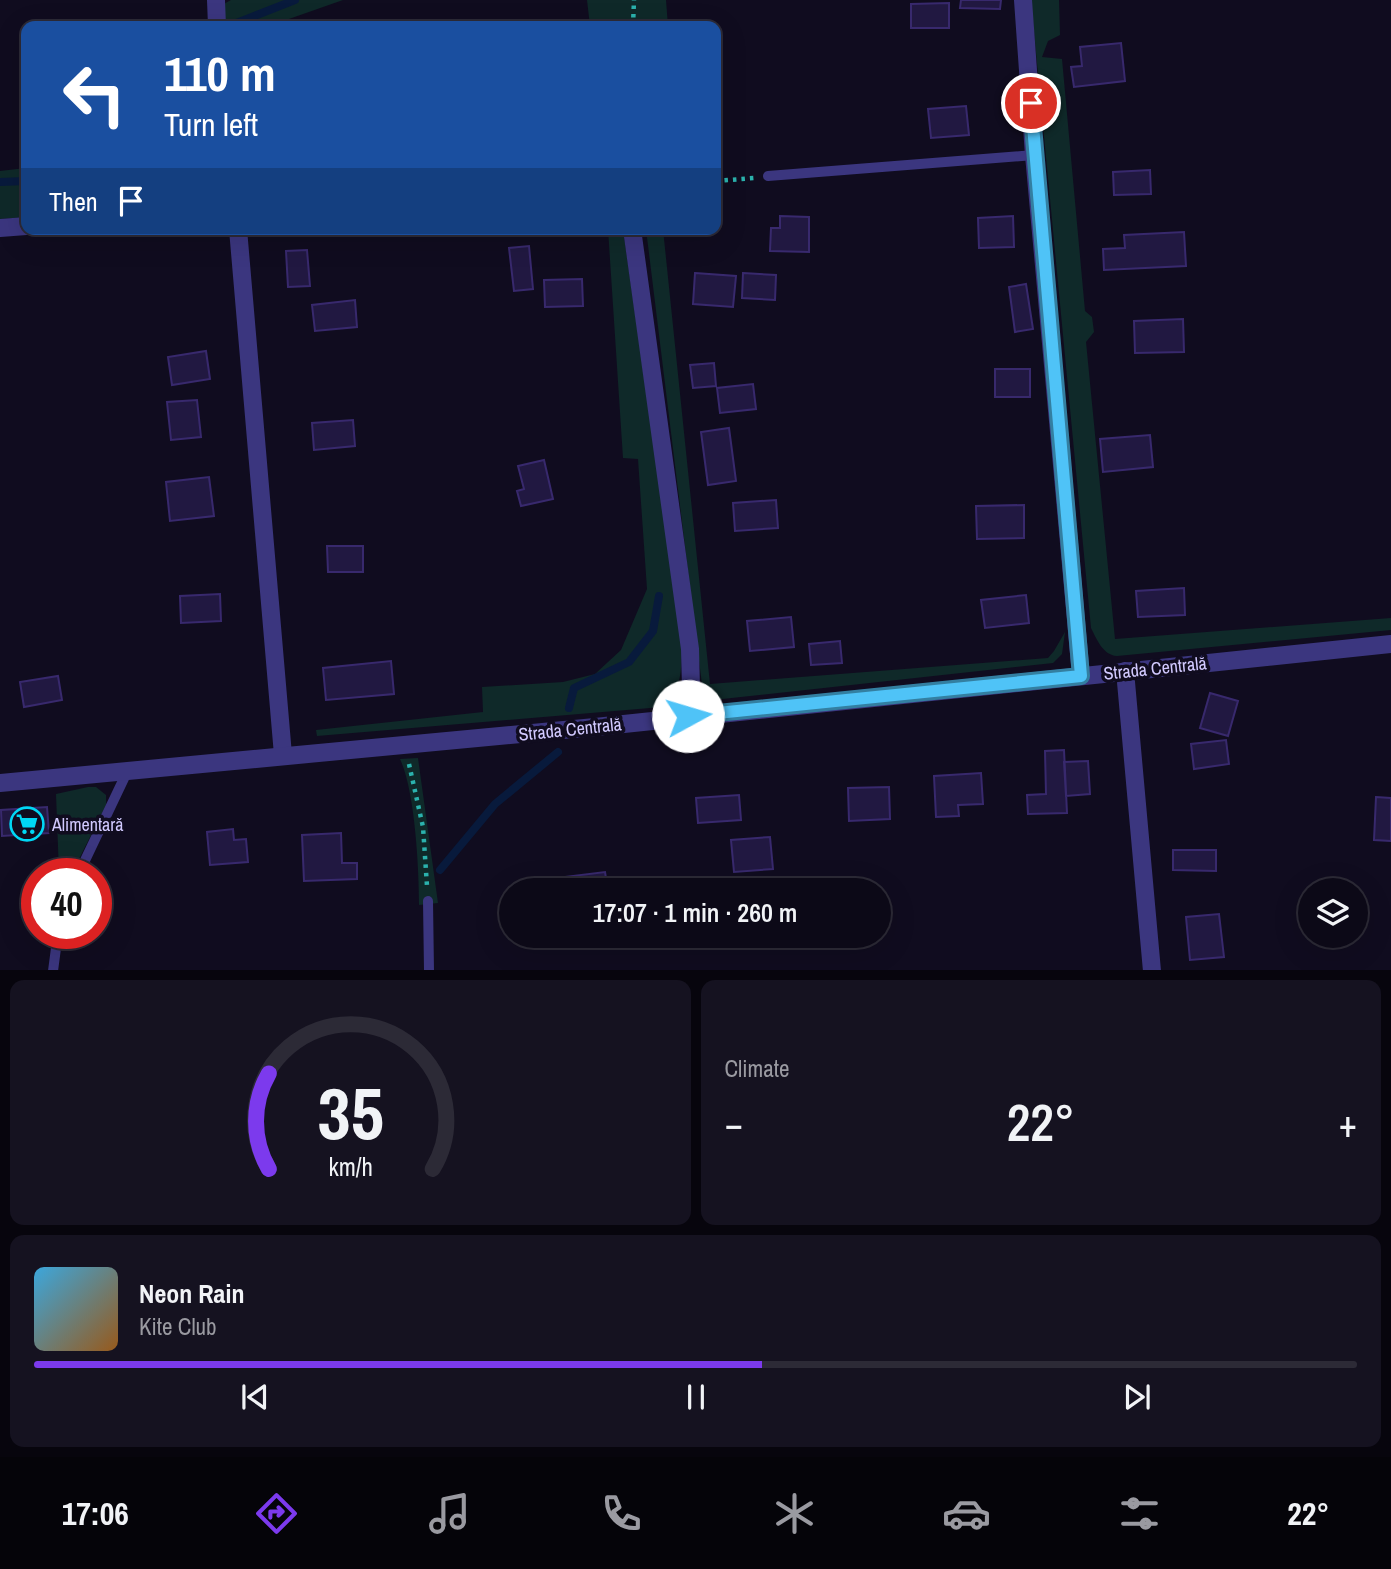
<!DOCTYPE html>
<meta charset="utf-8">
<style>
:root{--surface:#0c0917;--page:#151220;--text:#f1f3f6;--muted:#9a9aa1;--line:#2c2a36;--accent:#7c3aed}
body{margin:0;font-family:"Archivo Narrow",sans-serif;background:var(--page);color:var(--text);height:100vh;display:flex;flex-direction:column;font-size:26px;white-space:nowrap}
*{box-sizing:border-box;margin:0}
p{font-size:23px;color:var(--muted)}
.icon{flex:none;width:38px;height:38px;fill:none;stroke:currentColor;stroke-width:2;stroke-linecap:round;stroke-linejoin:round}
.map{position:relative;height:970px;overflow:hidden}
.side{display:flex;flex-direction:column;gap:10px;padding:10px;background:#07050d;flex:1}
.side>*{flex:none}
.banner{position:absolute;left:21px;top:21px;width:700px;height:214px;border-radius:14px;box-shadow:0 7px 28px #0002,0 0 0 2px var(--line);background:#1a4fa0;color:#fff;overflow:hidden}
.fabs{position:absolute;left:1298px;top:878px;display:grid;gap:14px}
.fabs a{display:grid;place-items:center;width:70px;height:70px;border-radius:50%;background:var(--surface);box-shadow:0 7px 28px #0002,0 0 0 2px var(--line);font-size:35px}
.speed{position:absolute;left:21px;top:858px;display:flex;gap:14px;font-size:35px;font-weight:700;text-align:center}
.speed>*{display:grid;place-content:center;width:91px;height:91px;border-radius:50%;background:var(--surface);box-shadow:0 7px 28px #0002,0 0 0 2px var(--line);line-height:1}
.speed .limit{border:10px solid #d22;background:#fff;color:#111}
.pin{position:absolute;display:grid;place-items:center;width:60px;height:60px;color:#fff;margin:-30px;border:4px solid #fff;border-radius:50%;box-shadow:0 2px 7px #0007}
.me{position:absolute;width:77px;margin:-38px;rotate:84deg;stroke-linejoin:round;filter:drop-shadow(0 0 5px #0008)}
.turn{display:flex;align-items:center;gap:24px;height:147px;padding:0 28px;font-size:32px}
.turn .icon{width:91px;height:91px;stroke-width:2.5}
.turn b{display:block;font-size:49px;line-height:60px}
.then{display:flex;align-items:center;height:66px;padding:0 28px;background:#0003;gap:14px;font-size:26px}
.big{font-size:52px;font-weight:600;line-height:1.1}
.side .widget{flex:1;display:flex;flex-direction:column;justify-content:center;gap:10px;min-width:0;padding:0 24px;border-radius:14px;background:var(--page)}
.side .dial{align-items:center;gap:0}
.dial svg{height:182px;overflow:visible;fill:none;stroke:var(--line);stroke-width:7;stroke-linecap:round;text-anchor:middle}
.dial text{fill:var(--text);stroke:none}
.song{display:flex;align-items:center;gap:21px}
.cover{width:84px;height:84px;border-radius:10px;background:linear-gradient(135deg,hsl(200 70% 55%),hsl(30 70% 35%))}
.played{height:7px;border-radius:4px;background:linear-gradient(90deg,var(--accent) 55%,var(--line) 55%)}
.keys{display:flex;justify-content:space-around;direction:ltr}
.heat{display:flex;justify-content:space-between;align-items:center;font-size:38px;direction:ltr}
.side .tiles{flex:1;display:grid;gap:10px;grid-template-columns:1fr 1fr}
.widget:last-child{grid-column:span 2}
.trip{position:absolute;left:499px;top:878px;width:392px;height:70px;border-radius:35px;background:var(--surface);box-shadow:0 7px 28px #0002,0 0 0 2px var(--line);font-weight:600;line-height:70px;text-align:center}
.dock{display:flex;height:112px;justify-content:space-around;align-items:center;background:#050409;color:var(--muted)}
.dock .icon{width:49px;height:49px}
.dock .on{color:var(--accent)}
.dock b{font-size:32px;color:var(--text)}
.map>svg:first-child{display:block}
.green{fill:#0f2929}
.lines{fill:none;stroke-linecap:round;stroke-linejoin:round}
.stream{stroke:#081a3c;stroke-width:8}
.building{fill:#211841;stroke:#38296d;stroke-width:2}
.path{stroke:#2bb2ad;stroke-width:4.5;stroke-dasharray:3.5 5;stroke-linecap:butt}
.service{stroke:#3b367f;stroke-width:10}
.minor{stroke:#3b367f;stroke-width:18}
.tertiary{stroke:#3b367f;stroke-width:18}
.route-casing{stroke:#337fa1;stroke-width:18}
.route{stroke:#4fc3f7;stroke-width:12}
.labels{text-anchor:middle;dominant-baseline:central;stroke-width:7;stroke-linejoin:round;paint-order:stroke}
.street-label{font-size:18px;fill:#d2caff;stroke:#100c1f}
.poi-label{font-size:18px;fill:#d2caff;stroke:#100c1f;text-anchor:start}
</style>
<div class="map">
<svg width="1391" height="971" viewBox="0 0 1391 971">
<rect width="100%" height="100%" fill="#100c1f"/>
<!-- green -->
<path class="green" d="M231,0H343L269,26H224L222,5Z
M587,0H666L668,26H590Z
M1031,0H1059L1060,35L1048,41L1042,57L1062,59L1085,311L1092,317L1094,332L1086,342L1115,639L1391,618V630L1117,656C1103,655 1097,640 1091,628Z
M26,168V217L0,219V171Z
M608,229H623L682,645C681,673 683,686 662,707L317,736L316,730L483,712L482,687L563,682L595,674L621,650L647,589L638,459L623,458Z
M646,229H663L710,684L1048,658L1054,651L1065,632L1062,654L1053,663L704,701Z
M418,758L438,903L419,905C419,868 415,791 400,759Z
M88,787H96L106,795V805L72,873H59L56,794Z"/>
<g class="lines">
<!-- stream -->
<path class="stream" d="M229,26L295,0
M0,182L26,181
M569,708L574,688L629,662L653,631L659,596
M440,870L495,804L558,752"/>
</g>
<!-- building -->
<path class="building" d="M961,0H1001L1000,9L960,8Z
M949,3V28H911V4Z
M1121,43L1125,81L1074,87L1071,67L1082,66L1080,47Z
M966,106L969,135L931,138L928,109Z
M1150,170L1151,194L1114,195L1113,172Z
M780,216L809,217V252L770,251L771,228H780Z
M1013,216L1014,247L979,248L978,218Z
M1184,232L1186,266L1104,270L1103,249L1125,248L1124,235Z
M529,246L533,289L514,291L509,248Z
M307,250L310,286L288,287L286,251Z
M695,273L736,276L733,307L693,304Z
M743,273L776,275L775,300L742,298Z
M582,279L583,306L545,307L544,280Z
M1026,284L1033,329L1015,332L1009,287Z
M355,300L357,327L315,331L312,305Z
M1183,319L1184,352L1135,353L1134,321Z
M206,351L210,379L172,385L168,357Z
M714,363L716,386L693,388L690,365Z
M995,369H1030V397H995Z
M753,384L756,409L720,413L717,388Z
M197,400L201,437L171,440L167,402Z
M353,420L355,446L314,450L312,423Z
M729,428L736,481L708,485L701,432Z
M1150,435L1153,467L1103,472L1100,439Z
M544,460L553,499L521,506L517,491L524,489L518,466Z
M209,477L214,516L170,521L166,482Z
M776,500L778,528L735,531L733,503Z
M1024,505V538L977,539L976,506Z
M327,546H363V572H328Z
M1184,588L1185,615L1138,617L1136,591Z
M220,594L221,621L181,623L180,596Z
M1026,595L1029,623L985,628L981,600Z
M791,617L794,647L750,651L747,621Z
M840,641L842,663L811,665L809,644Z
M391,661L394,694L326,700L323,668Z
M58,676L62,700L24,707L20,682Z
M1210,693L1238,701L1228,736L1200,728Z
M1226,740L1229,764L1194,769L1191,744Z
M1064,750L1067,813L1028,814L1027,795L1046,794L1045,751Z
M1088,761L1090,794L1066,796L1064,762Z
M981,773L983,804L958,805L959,816L936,817L934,776Z
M889,787L890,819L849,821L848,788Z
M739,795L741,820L698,823L696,798Z
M1376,797L1391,798V841L1374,840Z
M47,807L49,833L2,836L1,810Z
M233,829L234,840L246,839L248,862L210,865L207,832Z
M341,833L342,863H357V879L304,881L302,835Z
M770,837L773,869L734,872L731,840Z
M1173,850H1216V871L1173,870Z
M605,872L608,891H566L564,877Z
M1219,914L1224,957L1190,960L1186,917Z"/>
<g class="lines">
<!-- path -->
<path class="path" d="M633,26L634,0
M716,181L754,178
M409,764L423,827L427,886"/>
<!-- service -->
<path class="service" d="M768,176L1034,155
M79,873L128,770
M428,901L429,971
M53,971L58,933"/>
<!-- minor -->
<path class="minor" d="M216,0L217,26
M1023,0L1034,155L1081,676
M0,228L26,226
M238,229L283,755
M632,229L690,649L691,688L688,716
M1125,671L1152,971"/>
<!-- tertiary -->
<path class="tertiary" d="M0,783L595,727L1391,644"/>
</g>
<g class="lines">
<defs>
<path id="route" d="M688,716L1081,676L1031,103"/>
</defs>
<!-- route casing -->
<use href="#route" class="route-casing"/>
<!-- route -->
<use href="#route" class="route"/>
</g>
<!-- icons -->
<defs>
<symbol id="supermarket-ring" viewBox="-11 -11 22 22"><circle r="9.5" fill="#100c1f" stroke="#00d7f5" stroke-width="1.5"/><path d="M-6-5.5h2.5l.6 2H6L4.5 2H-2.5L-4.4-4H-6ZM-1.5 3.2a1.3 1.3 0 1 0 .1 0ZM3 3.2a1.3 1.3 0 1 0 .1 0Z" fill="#00d7f5"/></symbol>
</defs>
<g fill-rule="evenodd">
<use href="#supermarket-ring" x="8" y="805" width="38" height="38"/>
</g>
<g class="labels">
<!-- street labels -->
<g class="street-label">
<text transform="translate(1155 668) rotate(-6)">Strada Centrală</text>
<text transform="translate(570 729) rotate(-6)">Strada Centrală</text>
</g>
<!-- poi labels -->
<g class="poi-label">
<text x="52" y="824">Alimentară</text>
</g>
</g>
</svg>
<div class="fabs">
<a><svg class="icon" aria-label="layers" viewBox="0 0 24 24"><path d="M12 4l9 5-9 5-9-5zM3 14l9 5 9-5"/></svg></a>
</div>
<div class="speed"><div class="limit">40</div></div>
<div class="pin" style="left:1031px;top:103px;background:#d93025"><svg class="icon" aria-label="arrive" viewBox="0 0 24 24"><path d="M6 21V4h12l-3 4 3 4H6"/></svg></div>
<svg class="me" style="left:688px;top:716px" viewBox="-20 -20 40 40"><circle r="19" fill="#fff"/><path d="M0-13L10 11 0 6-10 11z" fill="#4fc3f7"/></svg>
<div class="trip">17:07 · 1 min · 260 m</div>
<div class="banner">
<div class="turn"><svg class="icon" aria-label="left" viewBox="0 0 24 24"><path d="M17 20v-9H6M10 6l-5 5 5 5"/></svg><div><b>110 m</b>Turn left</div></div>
<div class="then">Then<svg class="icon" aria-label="arrive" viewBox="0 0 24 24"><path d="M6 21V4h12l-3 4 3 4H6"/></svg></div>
</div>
</div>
<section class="side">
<div class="tiles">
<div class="widget dial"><svg viewBox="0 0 100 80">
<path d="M14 69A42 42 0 1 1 86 69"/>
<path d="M14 69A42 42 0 0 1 14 27" stroke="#7c3aed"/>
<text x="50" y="56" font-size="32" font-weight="700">35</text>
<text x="50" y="72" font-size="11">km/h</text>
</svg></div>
<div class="widget"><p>Climate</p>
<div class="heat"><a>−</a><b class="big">22°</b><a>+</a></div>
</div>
<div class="widget">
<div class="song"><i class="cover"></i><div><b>Neon Rain</b><p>Kite Club</p></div></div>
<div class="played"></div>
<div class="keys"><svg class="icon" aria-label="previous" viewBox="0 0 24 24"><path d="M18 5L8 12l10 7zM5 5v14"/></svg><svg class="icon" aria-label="pause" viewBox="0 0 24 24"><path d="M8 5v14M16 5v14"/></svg><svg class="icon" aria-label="next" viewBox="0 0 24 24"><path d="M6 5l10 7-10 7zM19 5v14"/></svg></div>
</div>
</div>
</section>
<nav class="dock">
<b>17:06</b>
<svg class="icon on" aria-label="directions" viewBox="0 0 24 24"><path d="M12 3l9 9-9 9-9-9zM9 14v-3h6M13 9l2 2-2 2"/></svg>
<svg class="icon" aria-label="music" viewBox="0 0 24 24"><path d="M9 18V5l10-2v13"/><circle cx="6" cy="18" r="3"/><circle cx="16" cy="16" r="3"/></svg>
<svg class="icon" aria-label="phone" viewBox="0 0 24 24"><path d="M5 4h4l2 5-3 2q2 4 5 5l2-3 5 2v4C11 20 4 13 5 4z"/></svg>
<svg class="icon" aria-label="climate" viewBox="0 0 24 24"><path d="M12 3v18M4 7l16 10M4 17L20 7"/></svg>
<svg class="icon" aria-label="car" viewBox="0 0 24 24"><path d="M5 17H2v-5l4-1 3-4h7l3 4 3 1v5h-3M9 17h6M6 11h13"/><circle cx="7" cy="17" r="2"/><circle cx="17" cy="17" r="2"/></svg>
<svg class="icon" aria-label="filters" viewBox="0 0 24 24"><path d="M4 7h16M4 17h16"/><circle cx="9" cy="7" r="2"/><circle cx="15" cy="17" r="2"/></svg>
<b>22°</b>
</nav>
